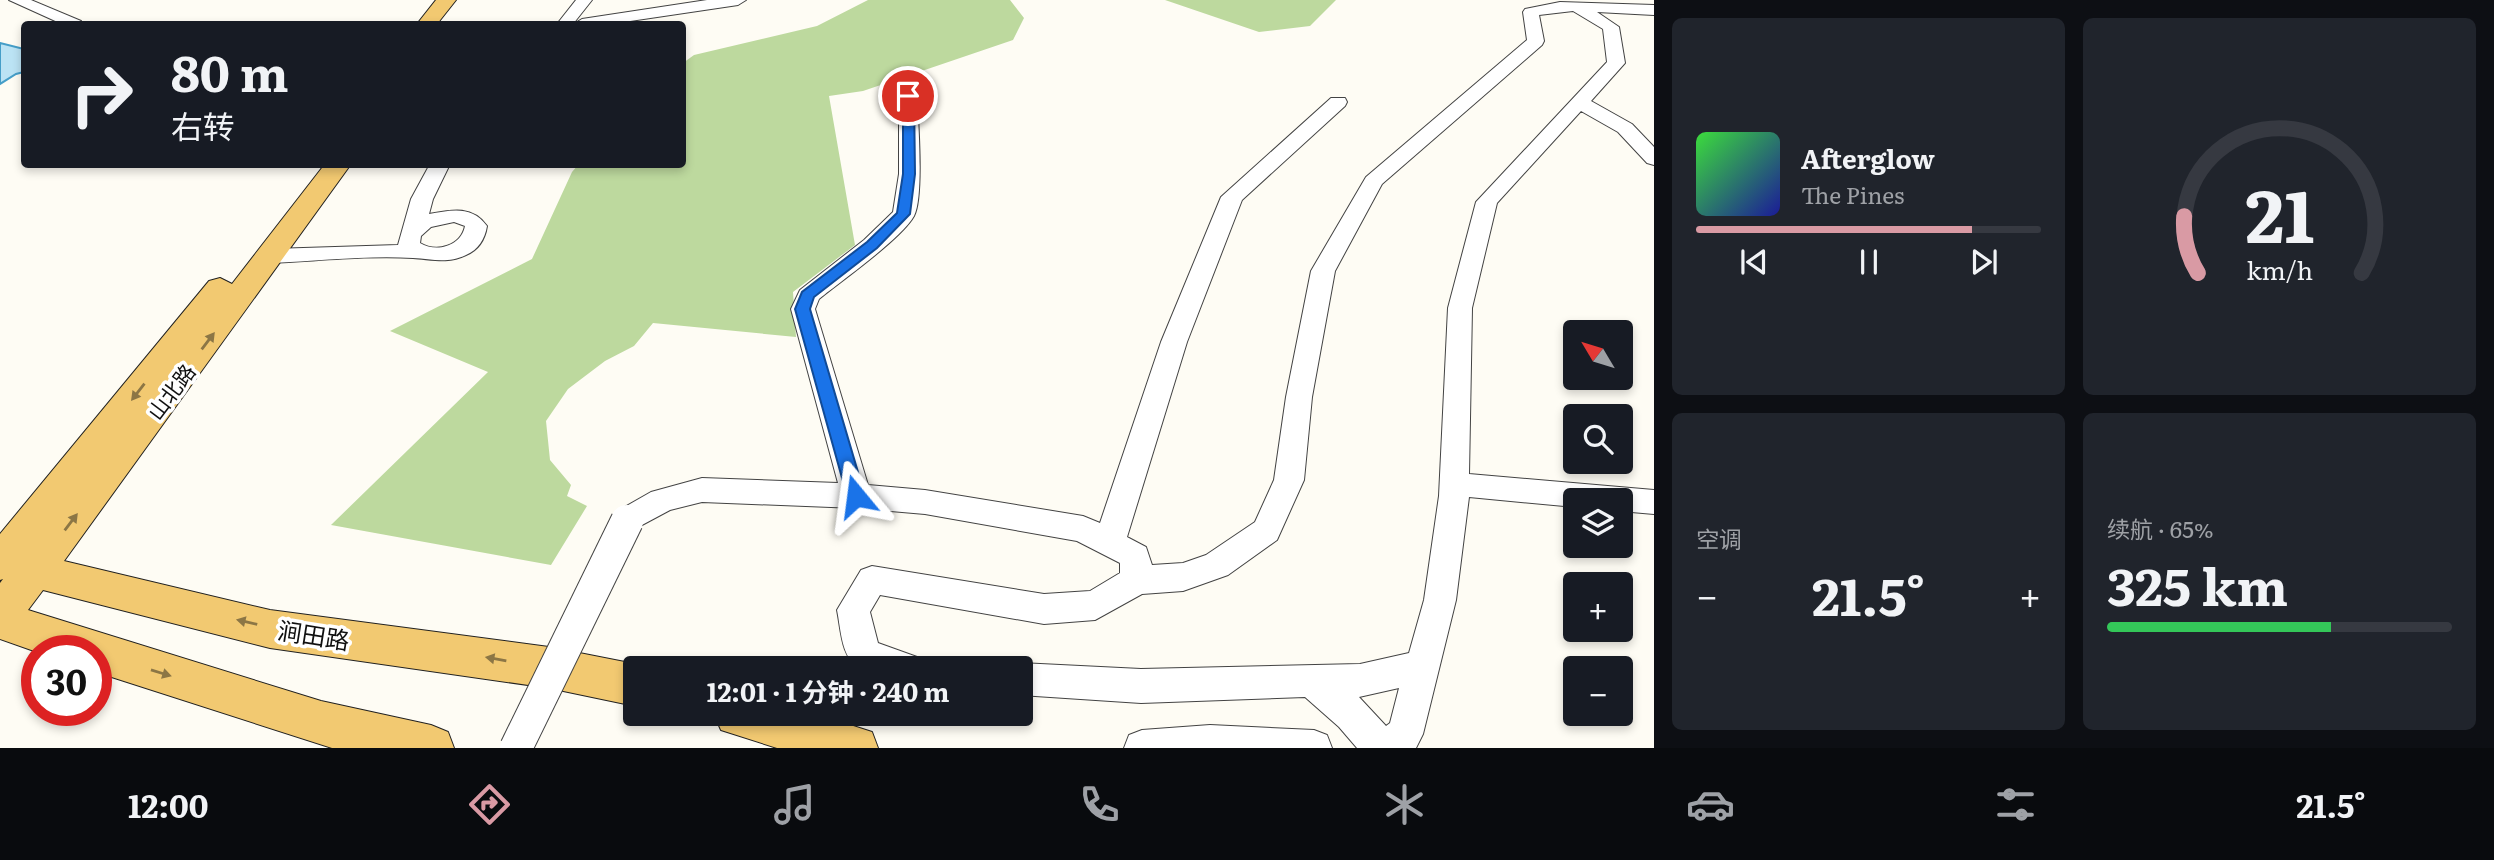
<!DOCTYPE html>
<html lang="zh">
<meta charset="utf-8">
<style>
:root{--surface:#171b24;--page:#20242c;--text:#f1f3f6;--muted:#9ea1a6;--line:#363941;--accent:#d99aa4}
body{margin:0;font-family:Literata,"Noto Sans SC",serif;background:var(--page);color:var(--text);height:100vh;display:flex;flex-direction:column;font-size:26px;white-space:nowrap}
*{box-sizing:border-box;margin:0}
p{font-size:23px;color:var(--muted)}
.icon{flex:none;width:38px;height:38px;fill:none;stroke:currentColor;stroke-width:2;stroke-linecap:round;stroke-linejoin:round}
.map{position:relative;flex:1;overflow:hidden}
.side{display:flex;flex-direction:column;gap:18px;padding:18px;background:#0d0f14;width:840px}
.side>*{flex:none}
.top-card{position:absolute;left:21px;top:21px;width:665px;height:147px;border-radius:7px;box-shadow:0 4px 10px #0003;background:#171b24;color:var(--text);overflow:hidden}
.needle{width:46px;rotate:308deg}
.buttons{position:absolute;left:1563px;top:320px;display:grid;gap:14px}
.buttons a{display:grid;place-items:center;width:70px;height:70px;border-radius:7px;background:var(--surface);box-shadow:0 4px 10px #0003;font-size:35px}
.speed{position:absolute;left:21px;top:635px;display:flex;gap:14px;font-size:35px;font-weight:700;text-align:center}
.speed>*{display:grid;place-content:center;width:91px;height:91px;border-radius:50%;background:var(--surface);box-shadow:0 4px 10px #0003;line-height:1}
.speed .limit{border:10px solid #d22;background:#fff;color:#111}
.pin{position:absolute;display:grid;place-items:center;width:60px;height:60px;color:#fff;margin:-30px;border:4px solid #fff;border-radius:50%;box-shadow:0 2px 7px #0007}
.me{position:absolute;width:77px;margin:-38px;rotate:344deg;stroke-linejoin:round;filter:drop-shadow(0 0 5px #0008)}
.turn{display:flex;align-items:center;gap:24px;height:147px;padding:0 35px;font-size:32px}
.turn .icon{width:91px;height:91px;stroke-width:2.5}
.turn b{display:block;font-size:49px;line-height:60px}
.big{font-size:52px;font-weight:700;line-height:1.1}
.side .widget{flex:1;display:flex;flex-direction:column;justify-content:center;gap:10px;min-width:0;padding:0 24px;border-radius:10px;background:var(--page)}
.side .dial{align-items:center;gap:0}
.dial svg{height:182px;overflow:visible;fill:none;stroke:var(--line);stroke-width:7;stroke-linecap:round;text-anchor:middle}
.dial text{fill:var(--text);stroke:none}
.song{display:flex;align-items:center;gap:21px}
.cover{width:84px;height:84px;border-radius:10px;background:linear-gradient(135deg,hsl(120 70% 55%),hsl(240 70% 35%))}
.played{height:7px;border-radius:4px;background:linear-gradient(90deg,var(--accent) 80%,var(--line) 80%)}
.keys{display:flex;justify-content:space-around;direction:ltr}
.heat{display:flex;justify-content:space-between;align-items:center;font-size:38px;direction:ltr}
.charge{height:10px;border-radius:5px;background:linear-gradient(90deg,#34c759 65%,var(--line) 0)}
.side .tiles{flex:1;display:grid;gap:18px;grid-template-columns:repeat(2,1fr)}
.trip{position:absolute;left:623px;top:656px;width:410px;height:70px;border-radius:7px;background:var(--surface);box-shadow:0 4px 10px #0003;font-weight:700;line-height:70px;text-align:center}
.tab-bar{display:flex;height:112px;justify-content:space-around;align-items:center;background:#090b0e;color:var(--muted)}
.tab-bar .icon{width:49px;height:49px}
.tab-bar .on{color:var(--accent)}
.tab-bar b{font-size:32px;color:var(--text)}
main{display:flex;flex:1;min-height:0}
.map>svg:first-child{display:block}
.forest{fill:#bdd99e}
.water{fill:#bbe3f4;stroke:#459ec8;stroke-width:2}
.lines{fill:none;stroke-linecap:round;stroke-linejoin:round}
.minor-casing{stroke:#434343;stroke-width:2}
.major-casing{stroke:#212121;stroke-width:2}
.minor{fill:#fff;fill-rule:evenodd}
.major{fill:#f2c971;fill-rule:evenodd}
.minor-bridge-casing{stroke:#434343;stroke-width:34;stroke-linecap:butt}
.minor-bridge{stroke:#fff;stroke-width:32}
.oneway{fill:#8c7645}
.route{fill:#1a73e8;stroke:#114b97;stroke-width:2}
.labels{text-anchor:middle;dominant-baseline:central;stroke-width:7;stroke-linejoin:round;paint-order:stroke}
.street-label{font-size:21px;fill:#101010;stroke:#fff}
.near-street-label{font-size:24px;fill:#101010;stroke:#fff}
</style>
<main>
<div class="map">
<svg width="1654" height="748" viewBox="0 0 1654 748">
<rect width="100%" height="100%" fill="#fefcf4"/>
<!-- forest -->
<path class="forest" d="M868,0H1010L1024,18L1013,40L863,91L829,96L855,245L793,292L796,337L653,323L634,346L605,361L568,389L546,421L550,460L571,485L567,496L587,506L551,565L331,525L488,372L390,331L532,259L572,172L578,165L682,164L683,63L694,55L817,26Z
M1165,0H1336L1310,26L1259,32Z"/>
<!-- water -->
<path class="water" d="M0,43L24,49V72L16,74L0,84Z"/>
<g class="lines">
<defs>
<path id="minor" d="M9,0H31L81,21L83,24H62Z
M576,0H592L573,24H557Z
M707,0H746L738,5L610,24H574L582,19Z
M1560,2L1654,5V15L1597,12L1619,27L1625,63L1591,101L1632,124L1654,147V165L1647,163L1618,132L1581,111L1497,203L1472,308L1469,474L1654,490V514L1620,511V500H1575V507L1469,497L1456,600L1423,734L1416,748H1357L1339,727L1305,697L1141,703L1020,695V668H1007L1020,663L1141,669L1360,664L1409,653L1424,600L1439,496L1448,308L1476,202L1607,62L1603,29L1573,11L1539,15L1544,41L1542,45L1382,184L1335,271L1312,397L1304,480L1277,540L1228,575L1183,591L1142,594L1095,620L1044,624L880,595L870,612L878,643L917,657L922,668H860C841,659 841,629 837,610L861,570L872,566L1044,594L1090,591L1120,573V563L1077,541L925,514L856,508L702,502L670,510L627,533L616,530L612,521L616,512L651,492L702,478L838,483L791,309L800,290L864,240L893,212L899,174V96L908,91L917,96C918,120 924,197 914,216C901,239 841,281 819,299L815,309L868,485L925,490L1083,516L1100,523L1161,342L1221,197L1331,98H1345L1347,102L1345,106L1242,200L1187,342L1127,537L1146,547L1152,565L1183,563L1206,555L1255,522L1274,480L1286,397L1311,271L1366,177L1527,40L1523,12L1525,9ZM1399,688L1390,723L1386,726L1359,697Z
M430,164H450L433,199L429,214C451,210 472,205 487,226C485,239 478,250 466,255C447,264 432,259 413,258C369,255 317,261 272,263L264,261L261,256L264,251L272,249L398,245L411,199ZM454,222L465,226C461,246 437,253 420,243L421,236L431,227Z
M1210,725L1314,730L1327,735L1332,748H1124L1129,735L1142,730Z"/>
<path id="major" d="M436,0H456L437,24H417Z
M325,164H351L64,561L270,610L549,647L635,664L647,668H635V706L549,688L270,648L43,590L28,610L321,701L431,725L448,732L454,748H332L96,672V651L37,652L0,639V583L3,579L0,580V534L209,281L220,278L232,284Z
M714,714H816L872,732L878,748H777L721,730Z"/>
</defs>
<!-- minor casing -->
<use href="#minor" class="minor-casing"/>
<!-- major casing -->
<use href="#major" class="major-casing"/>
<!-- minor -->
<use href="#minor" class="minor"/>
<!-- major -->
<use href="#major" class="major"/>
<defs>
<path id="minor-bridge" d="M516,748L627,521"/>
</defs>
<!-- minor-bridge casing -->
<use href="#minor-bridge" class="minor-bridge-casing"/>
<!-- minor-bridge -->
<use href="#minor-bridge" class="minor-bridge"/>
</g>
<!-- one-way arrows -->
<defs><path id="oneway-solid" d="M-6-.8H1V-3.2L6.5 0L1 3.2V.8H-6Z" transform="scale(1.75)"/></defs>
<g class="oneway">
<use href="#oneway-solid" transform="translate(208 341) rotate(-53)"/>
<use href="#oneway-solid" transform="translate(138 392) rotate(128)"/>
<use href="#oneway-solid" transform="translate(71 522) rotate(-53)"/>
<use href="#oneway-solid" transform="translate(247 622) rotate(-167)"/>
<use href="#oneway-solid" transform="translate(496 659) rotate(-170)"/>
<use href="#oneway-solid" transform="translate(161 673) rotate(17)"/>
</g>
<!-- route -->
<path class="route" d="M908,92L914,96L915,174L910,214L877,248L814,297L810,309L865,496L862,502L856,504L850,502L847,496L795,309L802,292L867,242L897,213L903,174V96Z"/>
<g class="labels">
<!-- street labels -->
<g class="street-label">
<text transform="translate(170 391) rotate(-53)">山北路</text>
</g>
<!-- near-street labels -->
<g class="near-street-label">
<text transform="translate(314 634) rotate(9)">涧田路</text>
</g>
</g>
</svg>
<div class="buttons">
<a><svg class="needle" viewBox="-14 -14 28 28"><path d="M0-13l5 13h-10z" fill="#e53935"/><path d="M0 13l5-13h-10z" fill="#9ea1a6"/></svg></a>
<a><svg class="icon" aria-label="search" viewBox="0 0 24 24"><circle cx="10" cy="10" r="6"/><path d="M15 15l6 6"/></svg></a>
<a><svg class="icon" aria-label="layers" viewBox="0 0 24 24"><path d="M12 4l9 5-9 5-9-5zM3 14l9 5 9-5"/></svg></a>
<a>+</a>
<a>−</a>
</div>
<div class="speed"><div class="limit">30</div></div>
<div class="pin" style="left:908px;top:96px;background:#d93025"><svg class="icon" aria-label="arrive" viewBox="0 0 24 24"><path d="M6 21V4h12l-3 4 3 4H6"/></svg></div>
<svg class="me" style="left:856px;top:496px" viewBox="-20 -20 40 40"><path d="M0-17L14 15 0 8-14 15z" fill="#1a73e8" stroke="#fff" stroke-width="4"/></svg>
<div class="trip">12:01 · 1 分钟 · 240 m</div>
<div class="top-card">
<div class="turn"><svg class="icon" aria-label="right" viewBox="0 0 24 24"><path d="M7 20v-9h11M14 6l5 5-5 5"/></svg><div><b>80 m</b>右转</div></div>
</div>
</div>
<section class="side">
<div class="tiles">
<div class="widget">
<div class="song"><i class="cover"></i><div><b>Afterglow</b><p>The Pines</p></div></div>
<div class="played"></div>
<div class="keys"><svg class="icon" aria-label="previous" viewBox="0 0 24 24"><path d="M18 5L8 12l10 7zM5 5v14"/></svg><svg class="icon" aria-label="pause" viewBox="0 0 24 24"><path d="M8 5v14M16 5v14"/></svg><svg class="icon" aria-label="next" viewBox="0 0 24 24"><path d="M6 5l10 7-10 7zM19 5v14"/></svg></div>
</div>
<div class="widget dial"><svg viewBox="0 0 100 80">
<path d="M14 69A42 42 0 1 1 86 69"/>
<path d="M14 69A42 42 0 0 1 8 44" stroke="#d99aa4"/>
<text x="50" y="56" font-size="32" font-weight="700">21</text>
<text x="50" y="72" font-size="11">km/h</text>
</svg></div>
<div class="widget"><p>空调</p>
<div class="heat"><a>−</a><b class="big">21.5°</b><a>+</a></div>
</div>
<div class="widget"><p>续航 · 65%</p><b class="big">325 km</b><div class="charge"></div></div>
</div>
</section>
</main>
<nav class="tab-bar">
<b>12:00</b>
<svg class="icon on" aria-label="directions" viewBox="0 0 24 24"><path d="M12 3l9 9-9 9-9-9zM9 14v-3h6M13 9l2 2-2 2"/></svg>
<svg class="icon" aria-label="music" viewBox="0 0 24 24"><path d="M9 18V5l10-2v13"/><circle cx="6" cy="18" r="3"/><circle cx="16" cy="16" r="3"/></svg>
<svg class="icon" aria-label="phone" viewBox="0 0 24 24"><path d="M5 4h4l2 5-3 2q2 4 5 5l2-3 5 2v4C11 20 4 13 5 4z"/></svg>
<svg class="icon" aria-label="climate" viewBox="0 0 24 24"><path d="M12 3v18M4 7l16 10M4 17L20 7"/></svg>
<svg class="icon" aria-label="car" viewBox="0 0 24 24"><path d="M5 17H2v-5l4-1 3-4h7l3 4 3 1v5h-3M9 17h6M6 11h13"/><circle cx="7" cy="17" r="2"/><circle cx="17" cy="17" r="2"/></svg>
<svg class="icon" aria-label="filters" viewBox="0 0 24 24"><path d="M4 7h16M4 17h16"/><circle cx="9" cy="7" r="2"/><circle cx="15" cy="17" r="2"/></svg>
<b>21.5°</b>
</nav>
